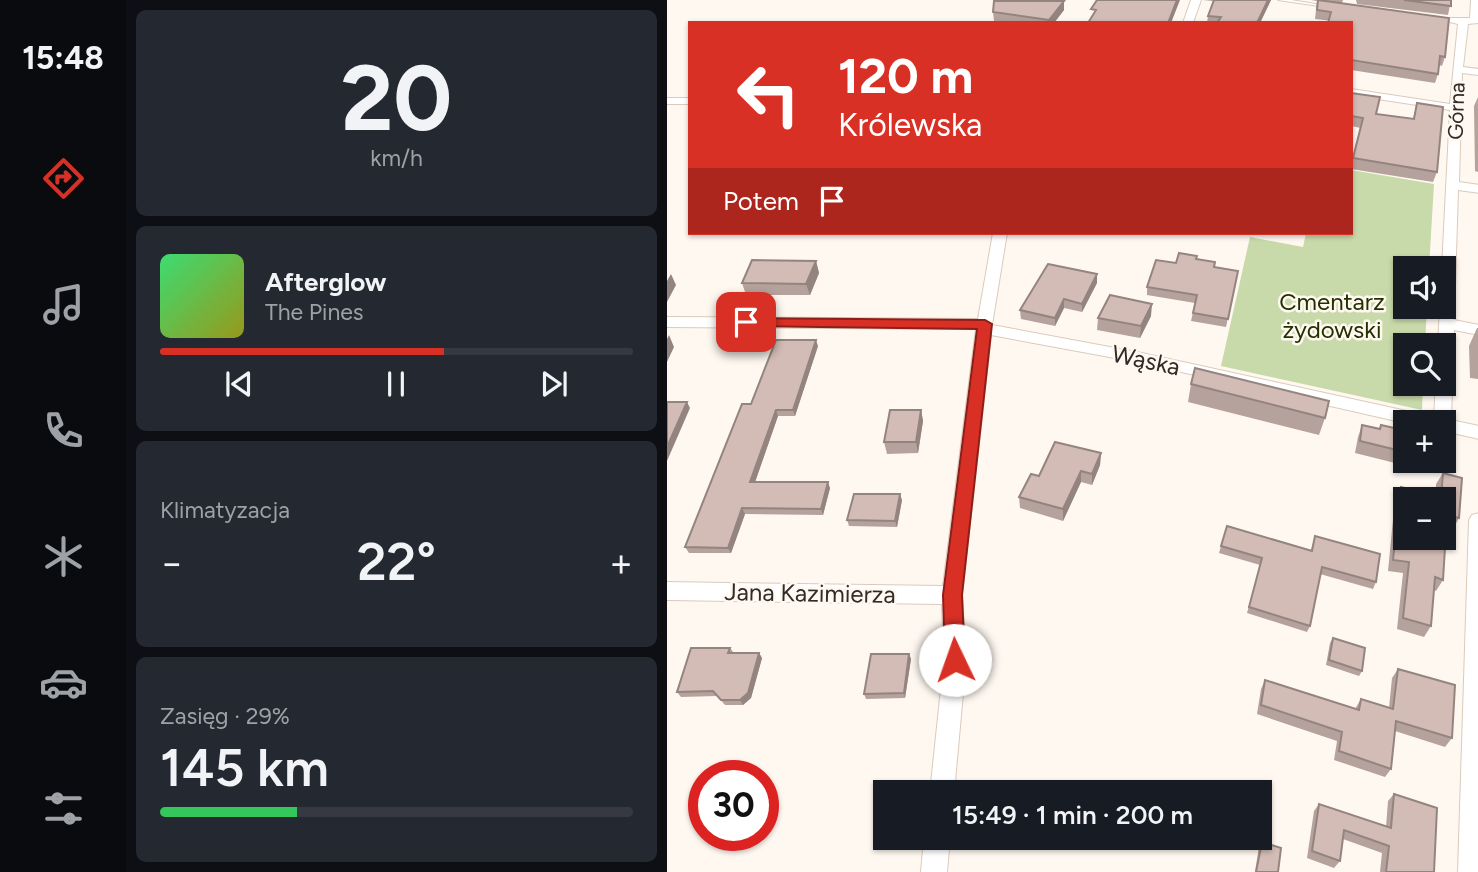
<!DOCTYPE html>
<html lang="pl">
<meta charset="utf-8">
<style>
:root{--surface:#171b24;--page:#242831;--text:#f1f3f6;--muted:#9ea1a6;--line:#363941;--accent:#d93025}
body{margin:0;font-family:Figtree,sans-serif;background:var(--page);color:var(--text);height:100vh;display:flex;flex-direction:column;font-size:26px;white-space:nowrap}
*{box-sizing:border-box;margin:0}
p{font-size:23px;color:var(--muted)}
.icon{flex:none;width:38px;height:38px;fill:none;stroke:currentColor;stroke-width:2;stroke-linecap:round;stroke-linejoin:round}
.map{position:relative;flex:1;overflow:hidden}
.details{display:flex;flex-direction:column;gap:10px;padding:10px;background:#0d0f14;width:541px}
.details>*{flex:none}
.top-card{position:absolute;left:21px;top:21px;width:665px;height:214px;border-radius:0px;box-shadow:0 2px 5px #0004;background:#d93025;color:#fff;overflow:hidden}
.fabs{position:absolute;left:726px;top:256px;display:grid;gap:14px}
.fabs a{display:grid;place-items:center;width:63px;height:63px;border-radius:0px;background:var(--surface);box-shadow:0 2px 5px #0004;font-size:35px}
.speed{position:absolute;left:21px;top:760px;display:flex;gap:14px;font-size:35px;font-weight:700;text-align:center}
.speed>*{display:grid;place-content:center;width:91px;height:91px;border-radius:50%;background:var(--surface);box-shadow:0 2px 5px #0004;line-height:1}
.speed .limit{border:10px solid #d22;background:#fff;color:#111}
.pin{position:absolute;display:grid;place-items:center;width:60px;height:60px;color:#fff;margin:-30px;border-radius:14px;box-shadow:0 4px 10px #0006}
.me{position:absolute;width:77px;margin:-38px;rotate:357deg;stroke-linejoin:round;filter:drop-shadow(0 0 5px #0008)}
.turn{display:flex;align-items:center;gap:24px;height:147px;padding:0 35px;font-size:32px}
.turn .icon{width:91px;height:91px;stroke-width:2.5}
.turn b{display:block;font-size:49px;line-height:60px}
.then{display:flex;align-items:center;height:66px;padding:0 35px;background:#0003;gap:14px;font-size:26px}
.big{font-size:52px;font-weight:600;line-height:1.1}
.details .widget{flex:1;display:flex;flex-direction:column;justify-content:center;gap:10px;min-width:0;padding:0 24px;border-radius:10px;background:var(--page)}
.details .dial{align-items:center;gap:0}
.dial b{font-size:91px;line-height:1}
.song{display:flex;align-items:center;gap:21px}
.cover{width:84px;height:84px;border-radius:10px;background:linear-gradient(135deg,hsl(140 70% 55%),hsl(60 70% 35%))}
.played{height:7px;border-radius:4px;background:linear-gradient(90deg,var(--accent) 60%,var(--line) 60%)}
.keys{display:flex;justify-content:space-around;direction:ltr}
.heat{display:flex;justify-content:space-between;align-items:center;font-size:38px;direction:ltr}
.charge{height:10px;border-radius:5px;background:linear-gradient(90deg,#34c759 29%,var(--line) 0)}
.trip{position:absolute;left:206px;top:780px;width:399px;height:70px;border-radius:0px;background:var(--surface);box-shadow:0 2px 5px #0004;font-weight:600;line-height:70px;text-align:center}
main{display:flex;flex:1;min-height:0}
.menu{display:flex;flex-direction:column;width:126px;justify-content:space-around;align-items:center;background:#090b0e;color:var(--muted)}
.menu .icon{width:49px;height:49px}
.menu .current{color:var(--accent)}
.menu b{font-size:32px;color:var(--text)}
.map>svg:first-child{display:block}
.green{fill:#c8daaa}
.lines{fill:none;stroke-linecap:round;stroke-linejoin:round}
.service-casing{stroke:#dbcabb;stroke-width:2}
.minor-casing{stroke:#dbcabb;stroke-width:2}
.service{fill:#fff;fill-rule:evenodd}
.minor{fill:#fff;fill-rule:evenodd}
.wall{fill:#b5a29c}
.shaded-wall{fill:#94847f}
.building{fill:#d3bcb5;stroke:#94847f;stroke-width:2;fill-rule:evenodd}
.route{fill:#d93025;stroke:#8d1f18;stroke-width:2}
.labels{text-anchor:middle;dominant-baseline:central;stroke-width:5;stroke-linejoin:round;paint-order:stroke}
.far-street-label{font-size:21px;fill:#312b25;stroke:#fff8f1}
.park-label{font-size:24px;fill:#233100;stroke:#fff8f1}
.street-label{font-size:24px;fill:#312b25;stroke:#fff8f1}
</style>
<main>
<nav class="menu">
<b>15:48</b>
<svg class="icon current" aria-label="directions" viewBox="0 0 24 24"><path d="M12 3l9 9-9 9-9-9zM9 14v-3h6M13 9l2 2-2 2"/></svg>
<svg class="icon" aria-label="music" viewBox="0 0 24 24"><path d="M9 18V5l10-2v13"/><circle cx="6" cy="18" r="3"/><circle cx="16" cy="16" r="3"/></svg>
<svg class="icon" aria-label="phone" viewBox="0 0 24 24"><path d="M5 4h4l2 5-3 2q2 4 5 5l2-3 5 2v4C11 20 4 13 5 4z"/></svg>
<svg class="icon" aria-label="climate" viewBox="0 0 24 24"><path d="M12 3v18M4 7l16 10M4 17L20 7"/></svg>
<svg class="icon" aria-label="car" viewBox="0 0 24 24"><path d="M5 17H2v-5l4-1 3-4h7l3 4 3 1v5h-3M9 17h6M6 11h13"/><circle cx="7" cy="17" r="2"/><circle cx="17" cy="17" r="2"/></svg>
<svg class="icon" aria-label="filters" viewBox="0 0 24 24"><path d="M4 7h16M4 17h16"/><circle cx="9" cy="7" r="2"/><circle cx="15" cy="17" r="2"/></svg>
</nav>
<section class="details">
<div class="widget dial"><b>20</b><p>km/h</p></div>
<div class="widget">
<div class="song"><i class="cover"></i><div><b>Afterglow</b><p>The Pines</p></div></div>
<div class="played"></div>
<div class="keys"><svg class="icon" aria-label="previous" viewBox="0 0 24 24"><path d="M18 5L8 12l10 7zM5 5v14"/></svg><svg class="icon" aria-label="pause" viewBox="0 0 24 24"><path d="M8 5v14M16 5v14"/></svg><svg class="icon" aria-label="next" viewBox="0 0 24 24"><path d="M6 5l10 7-10 7zM19 5v14"/></svg></div>
</div>
<div class="widget"><p>Klimatyzacja</p>
<div class="heat"><a>−</a><b class="big">22°</b><a>+</a></div>
</div>
<div class="widget"><p>Zasięg · 29%</p><b class="big">145 km</b><div class="charge"></div></div>
</section>
<div class="map">
<svg width="812" height="872" viewBox="0 0 812 872">
<rect width="100%" height="100%" fill="#fff8f1"/>
<!-- green -->
<path class="green" d="M684,170L767,184L762,268H738V306H760L758,345H738V383H756L755,410L554,366L583,237L636,247L639,233H684Z"/>
<g class="lines">
<defs>
<path id="service" d="M611,0H624L661,6L659,7Z"/>
<path id="minor" d="M524,0H534L526,23H516Z
M804,0H812V23L801,24L796,67L812,69V75L795,73L792,182L812,185V193L791,190L787,320L812,325V335L787,330L784,420L812,426V439L777,431V422L738,423L475,363L324,335L295,595L299,660L287,793H263L277,660L275,604L0,600V582L276,586L309,329L0,327V317L311,319L326,233H340L325,325L475,353L767,417L769,383H777V345H771L773,306H777V268H775L783,110L684,95V89L783,104L791,24L779,21L784,18H803Z
M0,98H23V104H0Z
M812,513V872H791L802,520L805,515Z
M257,838H283L280,872H254Z"/>
</defs>
<!-- service casing -->
<use href="#service" class="service-casing"/>
<!-- minor casing -->
<use href="#minor" class="minor-casing"/>
<!-- service -->
<use href="#service" class="service"/>
<!-- minor -->
<use href="#minor" class="minor"/>
</g>
<!-- wall -->
<path class="wall" d="M536,0H604L593,23H540L541,16L546,1Z
M644,0H676L675,3L778,57L775,66L772,65L771,74L768,83L684,70V23L648,19L650,1Z
M689,0H784L781,15L690,4Z
M397,10L387,23H337L327,21L326,12Z
M684,93L709,114L746,119L750,103L770,172L766,182L684,169V165L694,128L684,126Z
M811,97V172L808,171L807,106Z
M530,259L547,267L571,271L559,327L524,321L528,303L480,295V287L509,263Z
M149,261L152,273L143,295H79L75,283Z
M430,283L415,312L397,308L388,326L354,319L353,310Z
M484,316L473,338L430,330L431,318Z
M810,328H811V379L803,378L802,346Z
M151,346L128,416H111L88,482L163,488L156,515L78,514L64,553H22L18,547L84,404Z
M524,384L658,418L652,435L521,402Z
M254,410L256,421L251,453L220,454L217,442Z
M695,425L712,429L714,425L734,451L728,463L688,453L691,437Z
M434,453L433,465L425,485L414,482L396,521L353,508L352,497L372,476Z
M776,473L792,518L786,529L779,528L776,580L769,591L767,590L764,626L757,637L730,629L736,573L721,571L728,499L734,487L769,496V484Z
M235,500L230,527L182,526L180,520Z
M560,526L644,550L648,536L709,582L706,589L653,574L643,626L640,632L580,613L593,565L552,553Z
M666,638L695,671L692,676L659,665L663,643Z
M63,648L67,653H92L95,658L84,698L76,705H58L50,696L14,697L10,692Z
M242,654L244,659L238,698L199,699L197,694Z
M731,669L785,738L778,747L728,731L724,769L718,777L667,760L670,741L590,714L594,689L598,680L688,709L694,699L722,708L725,678Z
M727,794L767,872H713L715,853L676,839L673,861L667,868L640,858L647,811L652,804L719,827L721,801Z
M595,842L611,872H588L592,846Z"/>
<!-- shaded-wall -->
<path class="shaded-wall" d="M510,0H513L504,23H501Z
M601,0H604L593,23H590Z
M397,1V10L387,23H382V20Z
M149,261L152,273L143,295L139,284Z
M4,274L9,285L0,302V281Z
M430,274V283L415,312V304Z
M397,299V308L388,326V318Z
M485,304L484,316L473,338L474,326Z
M2,335L7,347L0,362V339Z
M149,340L151,346L128,416L126,410Z
M20,402L23,408L0,461V447Z
M109,410L111,416L86,488L83,482Z
M254,410L256,421L251,453L249,442Z
M434,453L433,465L425,485V474Z
M414,471V482L396,521V509Z
M161,482L163,488L156,515L154,509Z
M233,494L235,500L230,527L228,521Z
M75,508L78,514L64,553L61,548Z
M92,653L95,658L84,698L76,705L73,700Z
M242,654L244,659L238,698L237,693Z"/>
<!-- building -->
<path class="building" d="M430,0H510L501,23H421L429,10L424,9Z
M547,0H601L590,23H550L554,17L541,16Z
M651,0L782,18L778,57L773,56L771,74L684,60V23H661L664,12L650,10Z
M737,0H784V6Z
M327,1H397L382,20L326,12Z
M684,93L713,97L709,114L747,119L750,103L776,107L770,172L686,158L696,118L684,116Z
M512,253L530,256L529,259L548,262L547,267L571,271L561,319L526,313L530,295L480,287L489,260L509,263Z
M85,260L149,261L139,284L75,283Z
M381,264L430,274L415,304L397,299L388,318L353,310Z
M443,295L485,304L474,326L431,318Z
M109,340H149L126,410H109L83,482H161L154,509L75,508L61,548L18,547L75,404H84Z
M528,368L662,401L658,418L524,384Z
M0,402H20L0,447Z
M223,410H254L249,442H217Z
M695,425L713,429L714,425L736,430L734,451L693,441Z
M388,442L434,453L425,474L414,471L396,509L352,497L364,474L372,476Z
M776,473L795,478L792,518L780,515L776,580L768,577L764,626L736,618L742,562L726,560L734,487L774,497ZM738,499H777V537H738Z
M187,494H233L228,521L180,520Z
M560,526L645,551L648,536L713,554L709,582L655,567L643,626L582,607L595,558L554,546Z
M666,638L698,648L695,671L662,660Z
M24,648H63L61,653H92L81,693L73,700H54L46,691L10,692Z
M204,654H242L237,693L197,694Z
M731,669L788,685L785,738L729,721L724,769L672,751L675,732L594,705L598,680L692,710L694,699L726,709Z
M727,794L770,808L767,872H719L722,846L677,830L673,861L645,851L652,804L724,828Z
M595,842L614,848L611,872H589Z"/>
<!-- route -->
<path class="route" d="M79,318L318,320L325,324L295,595L298,660L295,666L288,669L281,666L278,660L276,595L310,329L75,326L72,322Z"/>
<g class="labels">
<!-- far-street labels -->
<g class="far-street-label">
<text transform="translate(789 111) rotate(-88)">Górna</text>
</g>
<!-- park labels -->
<g class="park-label">
<text x="665" y="301">Cmentarz<tspan x="665" dy="28">żydowski</tspan></text>
</g>
<!-- street labels -->
<g class="street-label">
<text transform="translate(479 360) rotate(12)">Wąska</text>
<text transform="translate(143 593) rotate(1)">Jana Kazimierza</text>
</g>
</g>
</svg>
<div class="fabs">
<a><svg class="icon" aria-label="sound" viewBox="0 0 24 24"><path d="M4 9h4l5-4v14l-5-4H4zM17 9q2 3 0 6"/></svg></a>
<a><svg class="icon" aria-label="search" viewBox="0 0 24 24"><circle cx="10" cy="10" r="6"/><path d="M15 15l6 6"/></svg></a>
<a>+</a>
<a>−</a>
</div>
<div class="speed"><div class="limit">30</div></div>
<div class="pin" style="left:79px;top:322px;background:#d93025"><svg class="icon" aria-label="arrive" viewBox="0 0 24 24"><path d="M6 21V4h12l-3 4 3 4H6"/></svg></div>
<svg class="me" style="left:288px;top:660px" viewBox="-20 -20 40 40"><circle r="19" fill="#fff"/><path d="M0-13L10 11 0 6-10 11z" fill="#d93025"/></svg>
<div class="trip">15:49 · 1 min · 200 m</div>
<div class="top-card">
<div class="turn"><svg class="icon" aria-label="left" viewBox="0 0 24 24"><path d="M17 20v-9H6M10 6l-5 5 5 5"/></svg><div><b>120 m</b>Królewska</div></div>
<div class="then">Potem<svg class="icon" aria-label="arrive" viewBox="0 0 24 24"><path d="M6 21V4h12l-3 4 3 4H6"/></svg></div>
</div>
</div>
</main>
